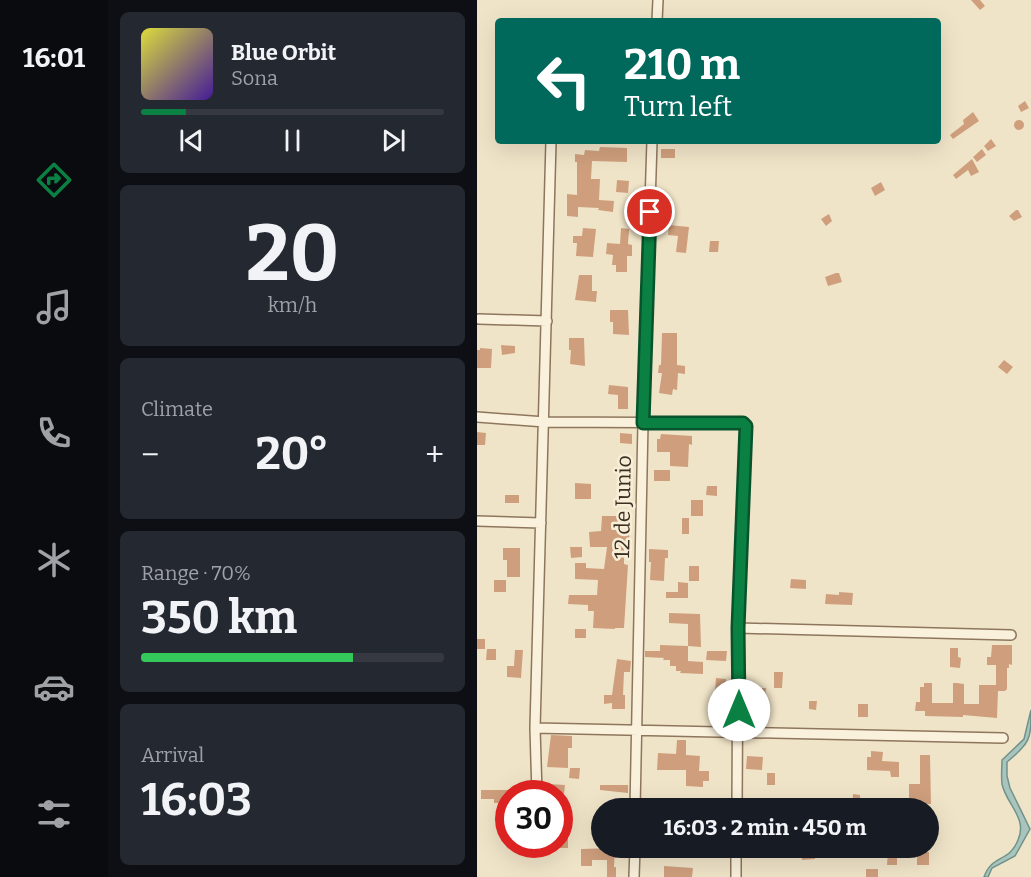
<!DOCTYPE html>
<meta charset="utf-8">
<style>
:root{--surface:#171b24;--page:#242831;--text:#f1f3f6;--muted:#9ea1a6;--line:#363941;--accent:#0b8043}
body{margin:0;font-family:Bitter,serif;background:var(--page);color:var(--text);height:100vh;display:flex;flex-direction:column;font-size:22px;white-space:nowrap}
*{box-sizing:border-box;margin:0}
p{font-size:20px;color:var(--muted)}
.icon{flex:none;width:33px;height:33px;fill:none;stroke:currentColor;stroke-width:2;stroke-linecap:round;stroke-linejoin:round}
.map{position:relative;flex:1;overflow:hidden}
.panel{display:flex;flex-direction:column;gap:12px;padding:12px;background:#0d0f14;width:369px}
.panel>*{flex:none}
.top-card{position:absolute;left:18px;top:18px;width:446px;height:126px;border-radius:6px;box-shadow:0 6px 24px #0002;background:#00695c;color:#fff;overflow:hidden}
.speed{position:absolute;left:18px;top:780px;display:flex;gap:12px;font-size:30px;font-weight:700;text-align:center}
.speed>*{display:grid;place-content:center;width:78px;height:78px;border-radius:50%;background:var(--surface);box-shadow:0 6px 24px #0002;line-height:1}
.speed .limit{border:9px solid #d22;background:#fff;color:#111}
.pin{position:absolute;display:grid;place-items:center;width:51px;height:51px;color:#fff;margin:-26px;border:3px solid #fff;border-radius:50%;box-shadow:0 2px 6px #0007}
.me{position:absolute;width:66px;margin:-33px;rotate:0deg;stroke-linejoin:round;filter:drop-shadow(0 0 4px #0008)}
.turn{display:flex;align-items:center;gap:21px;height:126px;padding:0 30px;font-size:27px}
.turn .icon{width:78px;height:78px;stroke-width:2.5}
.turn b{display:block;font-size:42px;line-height:51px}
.big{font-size:45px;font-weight:700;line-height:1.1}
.panel .tile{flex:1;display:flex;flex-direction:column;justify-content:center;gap:9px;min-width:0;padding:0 21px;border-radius:9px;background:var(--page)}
.panel .dial{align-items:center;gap:0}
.dial b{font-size:78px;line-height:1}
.song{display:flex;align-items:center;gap:18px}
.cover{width:72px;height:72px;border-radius:9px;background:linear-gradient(135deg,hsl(60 70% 55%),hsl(260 70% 35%))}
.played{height:6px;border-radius:3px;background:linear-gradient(90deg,var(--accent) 15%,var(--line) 15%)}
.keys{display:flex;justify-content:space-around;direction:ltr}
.heat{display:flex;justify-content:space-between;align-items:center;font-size:33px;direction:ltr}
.charge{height:9px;border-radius:4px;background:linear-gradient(90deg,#34c759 70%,var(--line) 0)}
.trip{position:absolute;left:114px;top:798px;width:348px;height:60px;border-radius:30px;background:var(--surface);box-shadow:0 6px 24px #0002;font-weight:700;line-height:60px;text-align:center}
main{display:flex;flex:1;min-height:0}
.tabs{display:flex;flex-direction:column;width:108px;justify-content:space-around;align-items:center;background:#090b0e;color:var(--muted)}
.tabs .icon{width:42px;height:42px}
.tabs .on{color:var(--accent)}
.tabs b{font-size:27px;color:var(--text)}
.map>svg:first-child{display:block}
.water{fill:#a9c4bc;stroke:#6f938a;stroke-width:1.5}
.building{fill:#cf9f7d}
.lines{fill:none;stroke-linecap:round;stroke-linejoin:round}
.minor-casing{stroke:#8d765c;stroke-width:12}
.minor{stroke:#faf1dc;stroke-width:9}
.route-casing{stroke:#07532c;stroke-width:15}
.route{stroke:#0b8043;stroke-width:10}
.labels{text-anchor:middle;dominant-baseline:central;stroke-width:5;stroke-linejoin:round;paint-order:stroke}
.street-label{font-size:21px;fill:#3d2e20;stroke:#f7eed8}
</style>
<main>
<nav class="tabs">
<b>16:01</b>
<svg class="icon on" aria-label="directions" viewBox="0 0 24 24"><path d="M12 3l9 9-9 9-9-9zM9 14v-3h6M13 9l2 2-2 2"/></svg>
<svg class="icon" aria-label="music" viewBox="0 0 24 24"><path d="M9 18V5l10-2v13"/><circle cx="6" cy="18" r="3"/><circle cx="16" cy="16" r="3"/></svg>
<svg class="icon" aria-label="phone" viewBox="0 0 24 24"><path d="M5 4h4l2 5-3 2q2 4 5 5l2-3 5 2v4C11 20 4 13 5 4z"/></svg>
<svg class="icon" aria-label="climate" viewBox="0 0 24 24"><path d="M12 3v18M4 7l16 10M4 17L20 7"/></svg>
<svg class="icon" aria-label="car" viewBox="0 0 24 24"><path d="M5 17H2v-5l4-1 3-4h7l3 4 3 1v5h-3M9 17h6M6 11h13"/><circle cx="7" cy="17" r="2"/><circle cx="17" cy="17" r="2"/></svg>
<svg class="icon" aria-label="filters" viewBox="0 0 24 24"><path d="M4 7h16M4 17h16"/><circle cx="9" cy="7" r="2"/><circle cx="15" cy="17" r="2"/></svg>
</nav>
<section class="panel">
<div class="tile">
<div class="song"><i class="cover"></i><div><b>Blue Orbit</b><p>Sona</p></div></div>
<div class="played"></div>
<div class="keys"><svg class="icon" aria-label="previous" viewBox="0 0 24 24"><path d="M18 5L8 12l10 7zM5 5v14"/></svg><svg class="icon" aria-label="pause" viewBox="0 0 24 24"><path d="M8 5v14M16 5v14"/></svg><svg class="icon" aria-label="next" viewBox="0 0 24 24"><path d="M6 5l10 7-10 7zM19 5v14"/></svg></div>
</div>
<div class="tile dial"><b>20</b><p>km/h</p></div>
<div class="tile"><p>Climate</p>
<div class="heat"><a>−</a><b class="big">20°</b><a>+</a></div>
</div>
<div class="tile"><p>Range · 70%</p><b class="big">350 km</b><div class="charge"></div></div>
<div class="tile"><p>Arrival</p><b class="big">16:03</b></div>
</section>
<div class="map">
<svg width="554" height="877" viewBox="0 0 554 877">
<rect width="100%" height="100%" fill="#f0e4c8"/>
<!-- water -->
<path class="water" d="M554,710C554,741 553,742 530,762V776L533,788L553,829L538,856L515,868L511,877H507C515,854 532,863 541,840C551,818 529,804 525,784C524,776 525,767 525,760L547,739Z"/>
<!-- building -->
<path class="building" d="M494,0H503L508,6L503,10Z
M548,101L552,108L544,112L541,106Z
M496,112L502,121L476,139L473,135L487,124L486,120Z
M537 125a5 5 0 1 1 10 0a5 5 0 1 1-10 0Z
M514,139L519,146L511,151L507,146Z
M123,147L150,148V162L115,161L114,179H123L122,200L137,201L136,212L121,210L122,208L101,207V217L90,216V194L100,195V162H98V154L107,155L108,150L122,151Z
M184,149H198V158H184Z
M505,149L509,155L500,162L496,157Z
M495,159L502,172L494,176L491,170L479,179L476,175Z
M140,180L152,181L151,193L139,192Z
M404,182L408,190L398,196L394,188Z
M539,210H541L545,217L537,221L532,216Z
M352,214L355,221L349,226L344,219Z
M192,225L212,227L209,253L199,252L201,236L191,235Z
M106,228L119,229L116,257L99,256L100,243H96V236H105Z
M144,228L152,229L151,244L155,245V256H150V272H139V265H135L136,255L129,254L130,243L143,244Z
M233,241H242L241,252H232Z
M359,273H362L365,282L351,286L348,277Z
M102,275H115V291H120L119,302L98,300Z
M133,310H151L152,335L136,334V322H133Z
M185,333H200V365L208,366V374L201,373L200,390L196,389L195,395L182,393L185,373H181L182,365H184Z
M92,338H107L108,366L93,364L94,350H92Z
M24,345L38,346V353L25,355Z
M3,348L15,349L14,368H0V350H3Z
M527,360L536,367L530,374L521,367Z
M132,385L151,387V409H141V395L131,394Z
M0,432L9,433L8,445H0Z
M143,433L155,434V444L143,443Z
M184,434L215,436V445L212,444L211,467L193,466V452H180V439H183Z
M177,470H193V481H177Z
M98,483L114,484V499H98Z
M230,486H240V496L229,495Z
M28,495H42V503H28Z
M214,500H226V516H214Z
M125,516H141L140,532H152L153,548L147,549V564L151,565L147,628H138V629L116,628L117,611H111V605L91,604L92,595H120L121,580L98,579V563H109V568L127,569L130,547H113L112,532L124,531Z
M205,518H212V534H205Z
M93,547H105V557L94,558Z
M26,548H43V577H30V560H26Z
M172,549L191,550V558H188L187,581L173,580L174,562H172Z
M212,566H222V581H212Z
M314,579L329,580V589L313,588Z
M17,580H29V592H17Z
M201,582L211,583V598H189V592H201Z
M362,592L376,593L375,605L348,604L349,594L362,595Z
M192,613L223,614L224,647L211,646V624L192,623Z
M98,629H109V638H98Z
M0,639H8V649H0Z
M183,645L211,646V661L226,662V674L203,673L204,671H199V666H193V660H186L187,658L168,657V651H183Z
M515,645H535V665L532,664V668H530V689L528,691H521L520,718L486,715V717L448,716V711H438L439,702H443V687H447V683H455V703H476V683H480L487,684V704H502V685H519V665H510V657H514Z
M473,648H481V657L484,658L483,668L473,667Z
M10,649H19V660H9Z
M38,650H46L44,678L30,677V666H37Z
M230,651H250L249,661L229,660Z
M140,659L154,661L153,672H147L146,695H148V709H135V703L127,704V695H135Z
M297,672H306L305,688H297Z
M239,678L249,679L248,693L238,692Z
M278,688H289L288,698L278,697Z
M332,701H340L339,710L332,709Z
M381,704H391V717H381Z
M74,735L95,736V748H91V768L70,767Z
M200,740H209V755L223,756L222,771H232V781H226V787L209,786V770H180L181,753L199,754Z
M394,751L406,752L405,761L422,762V777H414L413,771L390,770V757H394Z
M443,755H453L454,804L437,805V808H426V798L432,799V784H443Z
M270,756L286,757L285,770L269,769Z
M93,768H103L102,779L92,778Z
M290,773H298V785H290Z
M72,784L88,785L87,794L72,793Z
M123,785H151V793L123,790Z
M4,790H32L30,822H21V803H17V799H4Z
M376,794L383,795V800H389V808H375Z
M82,837H91V848H82Z
M138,848L137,867H139V877H130V860H115V866H104V849Z
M324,850H338V859L325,860Z
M411,852H420V865H410Z
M440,852H452V865H440Z
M187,866L216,868L215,877H187Z
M389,869H401V877H389Z"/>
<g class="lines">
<defs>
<path id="minor" d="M180,21L181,0
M2,319L70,321
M0,417L68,422L266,423L269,426L261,628L260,808
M0,521L64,523
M261,628L534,635
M58,728L526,738
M60,794L58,728L74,141
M158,808L166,423L175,141
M157,877L158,848
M259,877V848"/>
</defs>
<!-- minor casing -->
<use href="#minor" class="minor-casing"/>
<!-- minor -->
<use href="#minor" class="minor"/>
</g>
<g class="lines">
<defs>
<path id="route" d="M173,212L166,423H266L269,426L261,628L262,710"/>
</defs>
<!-- route casing -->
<use href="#route" class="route-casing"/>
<!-- route -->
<use href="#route" class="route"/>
</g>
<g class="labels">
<!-- street labels -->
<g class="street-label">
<text transform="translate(146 507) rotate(-89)">12 de Junio</text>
</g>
</g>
</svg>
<div class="speed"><div class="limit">30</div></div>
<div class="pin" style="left:173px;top:212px;background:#d93025"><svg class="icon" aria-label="arrive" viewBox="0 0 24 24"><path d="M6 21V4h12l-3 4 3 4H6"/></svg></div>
<svg class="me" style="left:262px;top:710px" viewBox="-20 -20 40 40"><circle r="19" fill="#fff"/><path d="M0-13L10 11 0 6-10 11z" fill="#0b8043"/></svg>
<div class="trip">16:03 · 2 min · 450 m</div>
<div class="top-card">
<div class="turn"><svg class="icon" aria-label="left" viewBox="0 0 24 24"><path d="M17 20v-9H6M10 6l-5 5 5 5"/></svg><div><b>210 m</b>Turn left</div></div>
</div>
</div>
</main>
